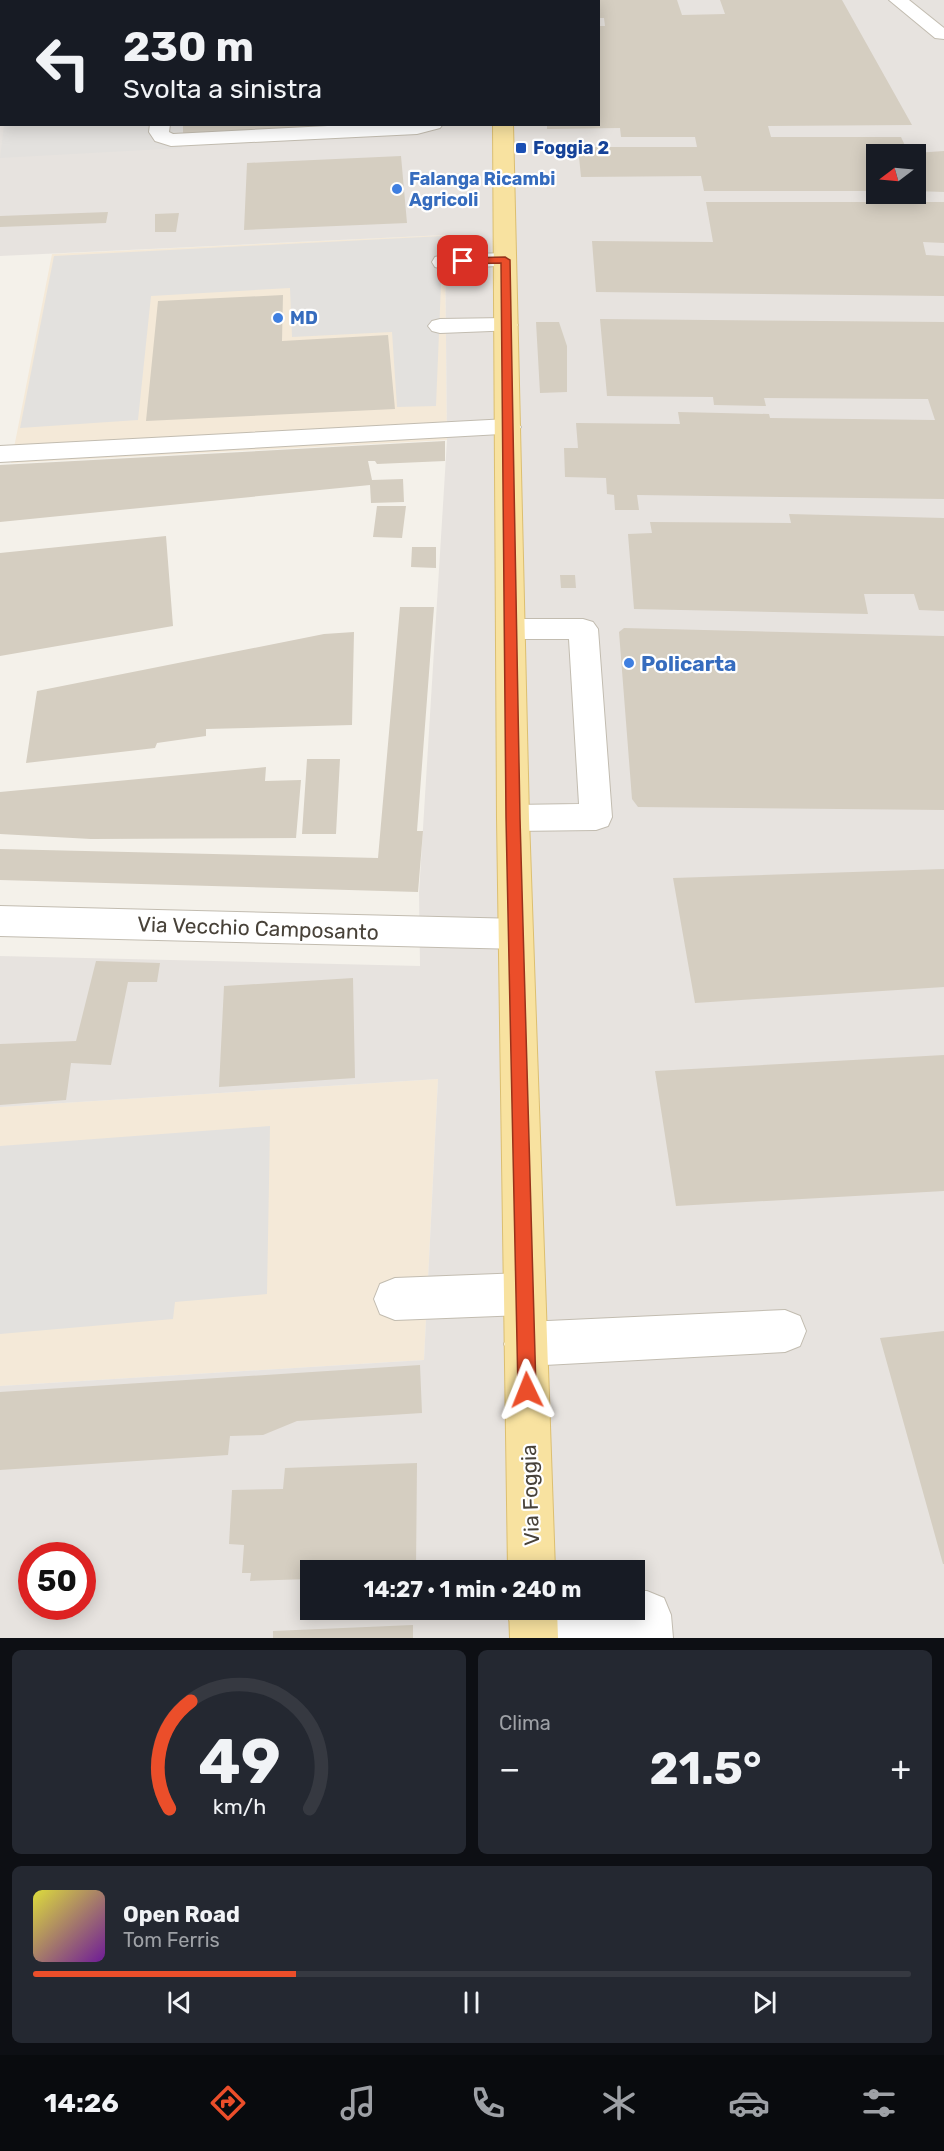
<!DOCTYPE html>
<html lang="it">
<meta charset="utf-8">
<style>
:root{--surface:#171b24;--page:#242831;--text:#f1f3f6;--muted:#9ea1a6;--line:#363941;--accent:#eb4e2a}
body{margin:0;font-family:Rubik,sans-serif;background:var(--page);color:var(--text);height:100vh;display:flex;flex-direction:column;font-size:22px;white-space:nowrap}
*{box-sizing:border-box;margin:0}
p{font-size:20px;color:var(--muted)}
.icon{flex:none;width:33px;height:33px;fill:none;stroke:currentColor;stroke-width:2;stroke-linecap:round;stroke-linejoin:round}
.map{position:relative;height:1638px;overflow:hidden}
.drawer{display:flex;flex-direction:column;gap:12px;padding:12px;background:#0d0f14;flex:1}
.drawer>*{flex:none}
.top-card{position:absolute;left:0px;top:0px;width:600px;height:126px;box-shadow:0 3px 15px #0003;background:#171b24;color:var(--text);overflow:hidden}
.needle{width:39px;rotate:254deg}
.controls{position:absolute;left:866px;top:144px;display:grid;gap:12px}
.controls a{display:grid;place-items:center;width:60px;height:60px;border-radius:0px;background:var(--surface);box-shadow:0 3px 15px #0003;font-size:30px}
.speed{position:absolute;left:18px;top:1542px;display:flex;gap:12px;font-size:30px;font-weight:700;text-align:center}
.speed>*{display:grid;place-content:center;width:78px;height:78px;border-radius:50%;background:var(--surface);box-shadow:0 3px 15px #0003;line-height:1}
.speed .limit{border:9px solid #d22;background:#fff;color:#111}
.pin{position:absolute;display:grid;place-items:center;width:51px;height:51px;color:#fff;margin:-26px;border-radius:12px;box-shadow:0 3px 9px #0006}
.me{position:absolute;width:66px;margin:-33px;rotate:358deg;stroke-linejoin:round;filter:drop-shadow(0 0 4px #0008)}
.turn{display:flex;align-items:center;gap:21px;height:126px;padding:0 24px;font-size:27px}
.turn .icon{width:78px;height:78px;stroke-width:2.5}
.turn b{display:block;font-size:42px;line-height:51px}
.big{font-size:45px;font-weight:700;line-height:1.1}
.drawer .widget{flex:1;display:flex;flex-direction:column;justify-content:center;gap:9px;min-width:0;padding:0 21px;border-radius:9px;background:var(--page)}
.drawer .dial{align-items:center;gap:0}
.dial svg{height:156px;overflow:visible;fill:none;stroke:var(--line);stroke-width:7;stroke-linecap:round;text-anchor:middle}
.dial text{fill:var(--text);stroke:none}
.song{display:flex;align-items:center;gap:18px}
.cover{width:72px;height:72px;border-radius:9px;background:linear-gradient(135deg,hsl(60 70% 55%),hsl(280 70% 35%))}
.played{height:6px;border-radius:3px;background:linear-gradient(90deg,var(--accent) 30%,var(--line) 30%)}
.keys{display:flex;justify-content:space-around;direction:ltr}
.heat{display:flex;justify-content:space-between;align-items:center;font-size:33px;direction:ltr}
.drawer .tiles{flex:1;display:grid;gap:12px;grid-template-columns:1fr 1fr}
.widget:last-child{grid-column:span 2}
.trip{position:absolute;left:300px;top:1560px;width:345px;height:60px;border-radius:0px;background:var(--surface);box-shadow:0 3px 15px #0003;font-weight:700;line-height:60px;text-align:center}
.tabs{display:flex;height:96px;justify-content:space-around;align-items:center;background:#090b0e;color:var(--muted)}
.tabs .icon{width:42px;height:42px}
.tabs .selected{color:var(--accent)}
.tabs b{font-size:27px;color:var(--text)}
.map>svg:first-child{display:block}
.commercial{fill:#f4e9d8}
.industrial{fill:#e7e3df;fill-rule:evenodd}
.parking{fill:#e3e1de}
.building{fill:#d5cec1}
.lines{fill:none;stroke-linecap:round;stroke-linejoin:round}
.minor-casing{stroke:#c2bcb0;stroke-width:2}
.major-casing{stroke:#dcbf70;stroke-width:2}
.minor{fill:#fff;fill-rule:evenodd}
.major{fill:#f8e2a0;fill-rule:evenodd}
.route{fill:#eb4e2a;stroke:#99331b;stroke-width:1.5}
.transit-dot{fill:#1a4fb4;stroke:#fff;stroke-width:2}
.shop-dot{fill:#3f7fe0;stroke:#fff;stroke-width:2}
.labels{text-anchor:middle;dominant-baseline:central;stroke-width:4.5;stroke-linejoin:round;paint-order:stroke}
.far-transit-label{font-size:18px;font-weight:bold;fill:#164399;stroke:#fff;text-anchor:start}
.far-shop-label{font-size:18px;font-weight:bold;fill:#366cbe;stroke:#fff;text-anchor:start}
.shop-label{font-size:21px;font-weight:bold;fill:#366cbe;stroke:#fff;text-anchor:start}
.street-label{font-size:21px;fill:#484239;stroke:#fff}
</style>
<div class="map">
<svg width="944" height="1638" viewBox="0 0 944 1638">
<rect width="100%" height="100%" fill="#f4f1ea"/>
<!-- commercial -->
<path class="commercial" d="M445,235L447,440L11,463L52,254Z
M438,1079L424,1360L0,1386V1107Z"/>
<!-- industrial -->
<path class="industrial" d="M0,0H944V1638H0V1386L424,1360L438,1079L0,1107V956L420,966L419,893L447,440L445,235L0,256ZM2,2H598V124H2ZM876,154H915V194H876ZM32,1556H82V1606H32ZM310,1570H634V1610H310Z"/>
<!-- parking -->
<path class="parking" d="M4,125H183L182,148L0,158Z
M443,236L436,406L397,407L392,332L292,337L290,288L151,296L138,420L20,428L54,256Z
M270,1126L267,1294L175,1302L173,1319L0,1334V1146Z"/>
<!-- building -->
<path class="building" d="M598,0H677L682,15L725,14L720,0H842L912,125L768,126L771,137H901L909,154H876V191H704L701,176L581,177L578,147H697L695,137H621L620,128L547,129V124H598V26H605L604,18H598Z
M183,124H322V126L183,134Z
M944,151V192L915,191V153Z
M401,156L407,223L244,230L247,163Z
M706,202H944V243L923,242L926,255L944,256V296L596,292L592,241L713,242Z
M108,212L106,223L0,227V216Z
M179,213L176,232H155V214Z
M283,295L282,341L388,335L395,409L146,421L158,301Z
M600,319L944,322V499L637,495L639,510H615L614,495L607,494L606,478L565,477L564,448H578L576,423L680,424L678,412L769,414L770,418L935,420L928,399L764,398L766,406L714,405L713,397L607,396Z
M536,322H559L567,346V392L540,393Z
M445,441V461L377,464L375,461H368L372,480L403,479L404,502L371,503L370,485L0,522V465Z
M377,506H406L402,538L373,537Z
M789,514L944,518V611L919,610L914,594H864L868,614L634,609L628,534L652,533L650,522L791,523Z
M166,536L173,626L0,656V553Z
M412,547H436V568L411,567Z
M560,575H575L576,588H561Z
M400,607H434L417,831H423L418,892L0,880V849L378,858Z
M624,628L944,636V810L638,807L632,799L619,632Z
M354,632L352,725L206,729V736L157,743L155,748L26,763L37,691L324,634Z
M307,759H340L336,834H302Z
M266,767L265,781L301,780L296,838L91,839L0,834V792Z
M944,869V987L695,1003L673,878Z
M96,961L160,963L157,982H128L111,1065L71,1063L66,1100L0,1105V1044L76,1041Z
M353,978L355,1078L219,1087L224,986Z
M944,1055V1191L676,1206L655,1071Z
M944,1331V1564H943L880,1338Z
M420,1365L422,1413L297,1421L263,1435L230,1436L228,1455L0,1470V1392Z
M417,1463L416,1570H310V1579L250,1581L251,1573H242L244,1545L229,1544L232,1490L283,1489L285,1468Z
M413,1625V1638H273V1631Z"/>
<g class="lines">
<defs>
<path id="minor" d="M889,0H909L944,28V39L935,38Z
M150,124H170L169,132L173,134L367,124H443L440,128L417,134L171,146L155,141L149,132Z
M505,253L513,255L516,260L513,265L443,269L435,267L432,262L435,257L443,255Z
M506,318L514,320L518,325L514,330L440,333L432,331L428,326L432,321L440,319Z
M508,419L517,421L521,427L517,433L0,462V446Z
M511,619H583L593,622L598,629L612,817L608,826L596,830L513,831L501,827L497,818L501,809L513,805L579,804L569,639H511L501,636L496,629L501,622Z
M0,906L515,919L527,923L533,934L527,945L515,949L0,936Z
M524,1273L539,1279L545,1294L539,1309L524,1315L395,1320L380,1314L374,1299L380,1284L395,1278Z
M785,1310L800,1316L806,1331L800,1346L785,1352L526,1366L511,1359L504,1344L511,1329L526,1322Z
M634,1591H647L664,1598L671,1615L673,1638H521L516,1636L509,1619L513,1610H634Z"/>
<path id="major" d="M492,0H510V2H492Z
M493,124H513L529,818L555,1570H508L497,818Z
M509,1610H557L558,1638H510Z"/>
</defs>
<!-- minor casing -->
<use href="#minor" class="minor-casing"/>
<!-- major casing -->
<use href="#major" class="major-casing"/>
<!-- minor -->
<use href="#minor" class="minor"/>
<!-- major -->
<use href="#major" class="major"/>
</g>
<!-- route -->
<path class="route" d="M505,257L510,260L520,818L536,1390L533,1396L527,1399L520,1396L518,1390L506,818L501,263L463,264L458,261L463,258Z"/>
<!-- markers -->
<rect class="transit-dot" x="515" y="142" width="12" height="12" rx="3"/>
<g class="shop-dot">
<circle cx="397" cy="189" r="6"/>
<circle cx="278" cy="318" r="6"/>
<circle cx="629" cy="663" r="6"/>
</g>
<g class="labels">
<!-- far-transit labels -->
<g class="far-transit-label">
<text x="533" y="148">Foggia 2</text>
</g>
<!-- far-shop labels -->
<g class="far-shop-label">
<text x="409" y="179">Falanga Ricambi<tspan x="409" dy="21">Agricoli</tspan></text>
<text x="290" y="318">MD</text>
</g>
<!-- shop labels -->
<g class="shop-label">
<text x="641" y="663">Policarta</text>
</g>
<!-- street labels -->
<g class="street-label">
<text transform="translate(258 928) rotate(2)">Via Vecchio Camposanto</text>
<text transform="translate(530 1495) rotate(-92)">Via Foggia</text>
</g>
</g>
</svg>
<div class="controls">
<a><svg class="needle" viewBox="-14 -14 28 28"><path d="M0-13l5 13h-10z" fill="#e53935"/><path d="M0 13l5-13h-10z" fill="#9ea1a6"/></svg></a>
</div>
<div class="speed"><div class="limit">50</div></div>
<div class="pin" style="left:463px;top:261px;background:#d93025"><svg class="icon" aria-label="arrive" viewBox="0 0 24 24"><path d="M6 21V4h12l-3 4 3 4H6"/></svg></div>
<svg class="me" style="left:527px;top:1390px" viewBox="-20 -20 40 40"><path d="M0-17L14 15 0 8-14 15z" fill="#eb4e2a" stroke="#fff" stroke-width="4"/></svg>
<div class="trip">14:27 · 1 min · 240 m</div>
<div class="top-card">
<div class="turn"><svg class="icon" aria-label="left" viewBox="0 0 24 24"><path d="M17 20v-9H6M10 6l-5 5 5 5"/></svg><div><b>230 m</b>Svolta a sinistra</div></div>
</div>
</div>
<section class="drawer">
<div class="tiles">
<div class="widget dial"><svg viewBox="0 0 100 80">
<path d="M14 69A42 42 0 1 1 86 69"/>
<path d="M14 69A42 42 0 0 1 25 14" stroke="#eb4e2a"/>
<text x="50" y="56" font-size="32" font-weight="700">49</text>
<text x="50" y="72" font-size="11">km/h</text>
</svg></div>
<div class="widget"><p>Clima</p>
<div class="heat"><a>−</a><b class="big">21.5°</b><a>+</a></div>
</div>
<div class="widget">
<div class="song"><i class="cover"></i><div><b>Open Road</b><p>Tom Ferris</p></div></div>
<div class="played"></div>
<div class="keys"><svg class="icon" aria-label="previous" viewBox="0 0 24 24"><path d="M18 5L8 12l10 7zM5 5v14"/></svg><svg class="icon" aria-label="pause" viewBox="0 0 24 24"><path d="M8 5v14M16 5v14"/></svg><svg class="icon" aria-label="next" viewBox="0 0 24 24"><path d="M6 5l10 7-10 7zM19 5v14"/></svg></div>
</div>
</div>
</section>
<nav class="tabs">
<b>14:26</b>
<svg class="icon selected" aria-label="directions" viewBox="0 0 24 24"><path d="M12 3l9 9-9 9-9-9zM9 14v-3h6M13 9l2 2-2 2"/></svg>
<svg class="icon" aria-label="music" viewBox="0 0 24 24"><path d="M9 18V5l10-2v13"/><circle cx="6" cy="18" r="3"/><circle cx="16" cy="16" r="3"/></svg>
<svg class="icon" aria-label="phone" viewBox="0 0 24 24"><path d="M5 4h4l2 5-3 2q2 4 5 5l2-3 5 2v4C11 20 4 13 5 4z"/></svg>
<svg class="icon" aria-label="climate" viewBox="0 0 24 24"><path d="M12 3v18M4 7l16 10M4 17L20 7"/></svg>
<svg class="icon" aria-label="car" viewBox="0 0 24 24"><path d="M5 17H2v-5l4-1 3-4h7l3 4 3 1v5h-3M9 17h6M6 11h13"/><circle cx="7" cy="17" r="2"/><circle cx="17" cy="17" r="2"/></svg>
<svg class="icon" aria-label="filters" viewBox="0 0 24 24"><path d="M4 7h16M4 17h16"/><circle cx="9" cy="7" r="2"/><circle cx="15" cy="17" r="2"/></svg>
</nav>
